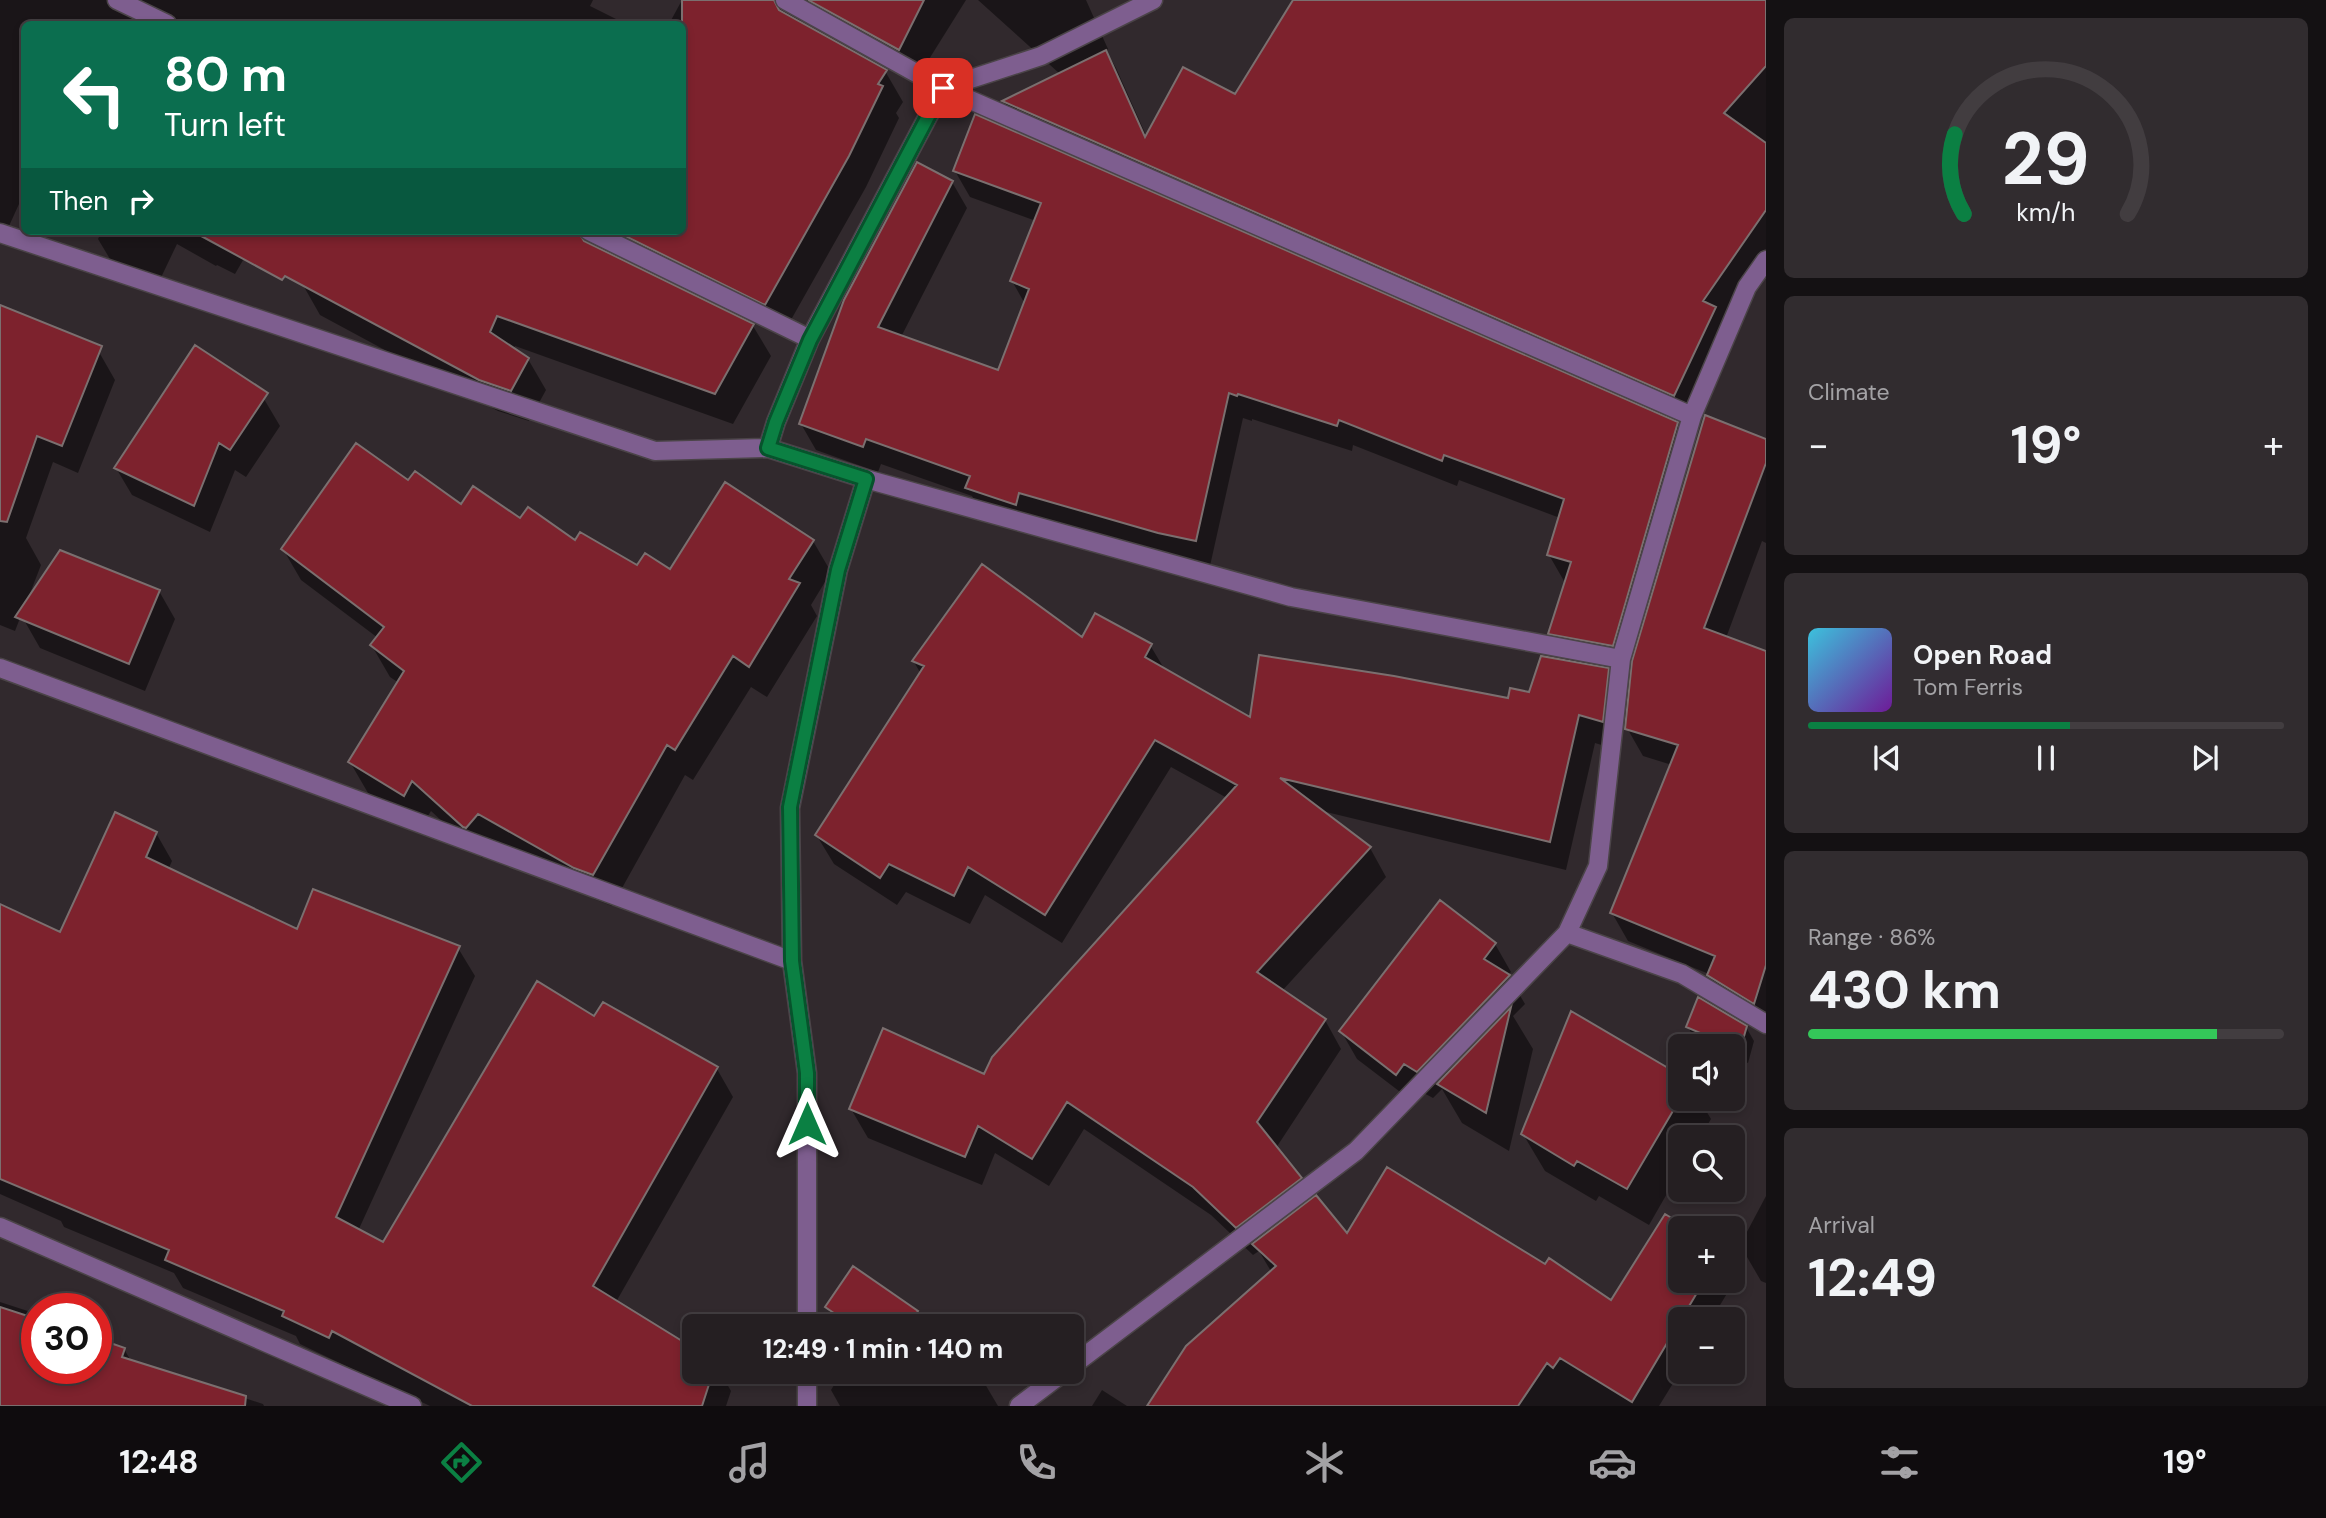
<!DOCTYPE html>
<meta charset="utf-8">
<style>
:root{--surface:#251f22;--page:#312c2f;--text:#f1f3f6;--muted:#a3a2a5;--line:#423d40;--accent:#0b8043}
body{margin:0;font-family:"DM Sans",sans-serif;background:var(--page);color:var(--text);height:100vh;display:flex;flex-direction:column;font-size:26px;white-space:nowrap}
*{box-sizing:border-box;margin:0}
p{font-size:23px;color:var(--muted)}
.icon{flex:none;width:38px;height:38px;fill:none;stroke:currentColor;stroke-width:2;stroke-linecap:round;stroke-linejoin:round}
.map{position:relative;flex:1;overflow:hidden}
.side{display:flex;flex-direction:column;gap:18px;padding:18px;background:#141113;width:560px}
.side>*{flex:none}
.banner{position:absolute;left:21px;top:21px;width:665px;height:214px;border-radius:10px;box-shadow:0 4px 10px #0003,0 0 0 2px var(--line);background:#0b6e4f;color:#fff;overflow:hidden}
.fabs{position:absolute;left:1668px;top:1034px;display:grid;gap:14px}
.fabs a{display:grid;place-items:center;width:77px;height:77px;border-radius:10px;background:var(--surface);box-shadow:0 4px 10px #0003,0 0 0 2px var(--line);font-size:35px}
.speed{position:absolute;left:21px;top:1293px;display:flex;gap:14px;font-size:35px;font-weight:700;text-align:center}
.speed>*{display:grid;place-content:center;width:91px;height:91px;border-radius:50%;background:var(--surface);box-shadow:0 4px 10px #0003,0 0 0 2px var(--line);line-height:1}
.speed .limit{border:10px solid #d22;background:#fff;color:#111}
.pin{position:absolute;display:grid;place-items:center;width:60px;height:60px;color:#fff;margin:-30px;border-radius:14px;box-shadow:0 4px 10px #0006}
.me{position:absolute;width:77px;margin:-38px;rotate:0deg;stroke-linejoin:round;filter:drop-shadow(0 0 5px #0008)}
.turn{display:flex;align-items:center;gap:24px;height:147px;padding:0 28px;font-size:32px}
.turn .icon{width:91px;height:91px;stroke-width:2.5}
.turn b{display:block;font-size:49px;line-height:60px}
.then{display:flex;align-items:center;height:66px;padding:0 28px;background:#0003;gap:14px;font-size:26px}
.big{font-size:52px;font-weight:700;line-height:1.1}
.side .card{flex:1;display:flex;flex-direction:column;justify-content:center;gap:10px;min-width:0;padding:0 24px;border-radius:10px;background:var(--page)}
.side .dial{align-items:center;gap:0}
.dial svg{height:182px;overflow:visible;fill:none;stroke:var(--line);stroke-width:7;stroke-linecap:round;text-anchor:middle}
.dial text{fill:var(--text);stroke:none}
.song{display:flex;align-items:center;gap:21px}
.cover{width:84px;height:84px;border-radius:10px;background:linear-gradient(135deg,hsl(190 70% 55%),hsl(280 70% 35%))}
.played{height:7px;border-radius:4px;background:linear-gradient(90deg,var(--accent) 55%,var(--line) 55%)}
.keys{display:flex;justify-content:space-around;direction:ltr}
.heat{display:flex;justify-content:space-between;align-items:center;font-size:38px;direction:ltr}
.charge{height:10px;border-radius:5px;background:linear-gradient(90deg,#34c759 86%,var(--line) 0)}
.trip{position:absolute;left:682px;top:1314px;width:402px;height:70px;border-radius:10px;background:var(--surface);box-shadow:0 4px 10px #0003,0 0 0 2px var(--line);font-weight:700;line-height:70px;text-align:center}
.menu{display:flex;height:112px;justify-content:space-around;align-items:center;background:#0f0c0e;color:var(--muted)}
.menu .icon{width:49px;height:49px}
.menu .on{color:var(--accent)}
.menu b{font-size:32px;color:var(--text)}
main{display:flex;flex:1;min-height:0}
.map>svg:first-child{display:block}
.shadow{fill:#0007}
.building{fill:#7d222d;stroke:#7b6f6f;stroke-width:2}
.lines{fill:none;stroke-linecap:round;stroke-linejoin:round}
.street-casing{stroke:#4b4448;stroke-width:21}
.street{stroke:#7e5e8f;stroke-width:18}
.route-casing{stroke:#07532c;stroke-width:18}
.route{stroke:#0b8043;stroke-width:12}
</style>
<main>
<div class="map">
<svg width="1766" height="1406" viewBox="0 0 1766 1406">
<rect width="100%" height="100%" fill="#31292d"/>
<!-- shadow -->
<path class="shadow" d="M0,0H593L590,6L626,24H150L141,20L130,21L138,24H24V193L4,237L0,236Z
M682,0H966L916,80L809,20L796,21L885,71L903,102L896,113L899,118L866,187L783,334L613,251H601L753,326L771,356L733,424L515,346L513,350L528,359L546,390L529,421L498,411L320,315L303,285L331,231H682V24H669Z
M978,0H1086L1108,49L1106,50L1116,68L1170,189L1020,129L1004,102L1060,74Z
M1349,0H1766V267L1690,421L1236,223L1220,196Z
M955,171L1677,424L1692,450L1633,652L1636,653L1766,441V543L1762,541L1726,638L1766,696V1028L1725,1003L1709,974L1628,941L1612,913L1672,765L1643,756L1627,728L1635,653H1633L1627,671L1606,667L1624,699L1618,750L1595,743L1566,870L1322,811L1370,848L1386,877L1282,991L1325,1020L1341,1049L1276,1148L1301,1179L1313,1200L1386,1406H1149L1272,1273L1259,1251L1253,1255L1211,1215L1084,1129L1049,1186L995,1153L982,1185L868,1138L851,1109L985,1076L1227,798L1171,767L1062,943L985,895L970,924L906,892L897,905L834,864L817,836L921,674L914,662L1083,639L1150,645L1165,670L1251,719L1509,700L1530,695L1566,662L1550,633L1566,582L1564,581L1549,555L1560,518L1459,480L1457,486L1353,445L1352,451L1252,419V421L1243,418L1210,566L982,514L972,496L881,464L878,472L816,450L801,424L952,182L967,208L901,337L999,372L1025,304L1012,281L1036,221L970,197Z
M102,231H260L235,274L217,265L216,266L177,244L156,288L116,269L98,239Z
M0,315L99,352L115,380L78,473L53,462L26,538L41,565L29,596L159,591L175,619L145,691L40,648L24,620L22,613L15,631L0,625Z
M264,399L280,426L246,477L235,470L210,532L132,495L116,468Z
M408,482L461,507L521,521L638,568L671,572L813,541L831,572L811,605L817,616L767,697L751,687L693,780L685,775L612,906L594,899L497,844L482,858L431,811L422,826L368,793L350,762L399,683L390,677L372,646L378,638L301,580L283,549Z
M156,833L172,861L168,870L298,931L458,948L475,976L358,1231L384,1244L594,1018L717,1069L733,1097L616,1302L695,1372H720L731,1391L726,1406H430L300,1344L296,1336L183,1288L174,1273L64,1227L61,1221L0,1194V906L61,934Z
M1495,944L1511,972L1508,975L1525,1004L1513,1016L1533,1049L1509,1151L1462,1123L1442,1089L1433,1098L1420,1091L1412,1101L1357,1059L1341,1031Z
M1688,1027H1746L1754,1041L1748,1063L1732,1057V1046H1708L1696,1041Z
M1680,1077V1099H1699L1711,1119L1700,1138H1680V1171L1649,1225L1599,1196L1596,1201L1545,1171L1523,1134Z
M1766,1196V1283L1761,1281L1740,1245Z
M1665,1217L1685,1228H1680V1281H1732V1270L1737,1277L1711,1320H1680V1372L1659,1406H1448L1611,1302Z
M0,1302L37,1314V1368H96L124,1349L131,1361L263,1404L264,1406H0Z
M827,1307L917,1312L925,1326H838Z
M842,1372H966L985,1384L998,1406H840L831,1390Z
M1102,1390L1127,1406H1092Z"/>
<!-- building -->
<path class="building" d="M682,0H774L779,10L887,70L878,84L883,86L849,156L765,305L615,231H682Z
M808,0H924L899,50Z
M1293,0H1766V66L1724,113L1766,143V210L1703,301L1716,307L1674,396L1002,101L1106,50L1145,137L1183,67L1235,94Z
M975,114L1678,422L1613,646L1548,634L1571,562L1547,555L1564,499L1444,455L1442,461L1339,420L1337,426L1238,394L1237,396L1229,393L1196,541L1158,533L1019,493L1016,505L965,488L970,476L866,439L863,447L799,424L844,300L917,162L953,181L878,327L998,370L1029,289L1010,281L1041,203L953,171Z
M192,231H578L584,241L754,324L715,394L497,316L490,332L529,358L511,391L479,380L285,276L282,280Z
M0,305L102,346L62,446L37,436L7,522L0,521Z
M195,345L268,393L230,450L219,443L194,506L114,468Z
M1705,415L1766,439V463L1704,628L1766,651V965L1754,1004L1707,975L1715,956L1610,913L1678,745L1625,729L1632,661Z
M356,443L408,480L415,471L461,504L473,486L520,518L528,507L575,540L580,532L637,565L645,553L670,569L725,482L814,540L789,579L800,583L749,667L733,656L675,750L667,745L593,875L574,868L478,814L466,828L463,827L412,781L404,796L348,762L404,671L370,645L384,627L281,549Z
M60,550L160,590L129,664L15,617Z
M982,564L1082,637L1095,613L1152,644L1145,657L1250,717L1259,655L1394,676L1508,698L1510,688L1529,692L1541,656L1609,668L1603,722L1579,715L1550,842L1280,778L1371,847L1257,972L1326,1019L1257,1122L1302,1178L1236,1228L1193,1187L1067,1102L1032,1159L978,1126L965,1157L849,1109L883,1028L984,1074L992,1057L1237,785L1155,740L1045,915L968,867L954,896L889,864L880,878L815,835L924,666L912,661Z
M115,812L157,832L146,857L297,929L313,889L460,946L336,1217L383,1242L537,981L594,1016L603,1002L718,1067L593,1286L695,1349V1372H713L702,1406H472L332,1331L329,1338L282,1316L284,1311L165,1260L169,1250L0,1179V904L60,932Z
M1440,900L1496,943L1484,959L1510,975L1417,1072L1404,1064L1396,1075L1339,1031Z
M1698,997L1747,1026L1740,1050L1686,1027Z
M1511,1007L1486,1113L1437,1084Z
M1571,1011L1680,1075V1099L1627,1189L1577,1161L1574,1166L1521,1134Z
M1387,1167L1545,1264L1549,1258L1611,1300L1665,1214L1688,1228H1680V1281H1704L1632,1402L1560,1358L1553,1368L1547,1363L1518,1406H1147L1186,1346L1276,1266L1252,1244L1316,1195L1347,1233Z
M853,1266L918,1311L908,1326H853L825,1307Z
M0,1307L37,1319V1368H96V1338L125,1348L122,1357L246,1396L245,1406H0Z"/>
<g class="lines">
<defs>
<path id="street" d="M117,0L167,24
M785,0L943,88L1692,416
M589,231L810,339
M0,233L655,451L768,448
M866,479L1291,597L1621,659
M0,668L792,961L807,1073V1326
M1567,933L1682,974L1766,1024
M792,961L790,808L838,570L866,479L768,448L776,422L810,339L943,88L1041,56L1153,0
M0,1227L412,1406
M1073,1365L1356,1151L1567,933L1598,866L1621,659L1692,416L1747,287L1766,260
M807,1372V1406
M1019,1406L1064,1372"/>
</defs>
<!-- street casing -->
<use href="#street" class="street-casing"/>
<!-- street -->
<use href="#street" class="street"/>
</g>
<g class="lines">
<defs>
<path id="route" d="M807,1124V1073L792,961L790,807L838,570L866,479L768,448L776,422L810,340L943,88"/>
</defs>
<!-- route casing -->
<use href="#route" class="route-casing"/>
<!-- route -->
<use href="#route" class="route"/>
</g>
</svg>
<div class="fabs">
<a><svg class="icon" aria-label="sound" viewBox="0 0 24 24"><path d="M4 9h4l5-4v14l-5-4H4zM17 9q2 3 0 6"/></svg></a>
<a><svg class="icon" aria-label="search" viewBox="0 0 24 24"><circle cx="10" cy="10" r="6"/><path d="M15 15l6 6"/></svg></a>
<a>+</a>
<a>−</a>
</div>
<div class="speed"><div class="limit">30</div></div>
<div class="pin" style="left:943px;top:88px;background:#d93025"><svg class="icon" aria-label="arrive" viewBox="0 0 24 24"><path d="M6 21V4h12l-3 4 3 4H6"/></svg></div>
<svg class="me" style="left:807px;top:1124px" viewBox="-20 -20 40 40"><path d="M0-17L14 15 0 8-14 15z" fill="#0b8043" stroke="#fff" stroke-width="4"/></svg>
<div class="trip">12:49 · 1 min · 140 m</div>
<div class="banner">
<div class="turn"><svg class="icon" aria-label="left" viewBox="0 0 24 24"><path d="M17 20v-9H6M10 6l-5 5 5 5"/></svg><div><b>80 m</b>Turn left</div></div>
<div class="then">Then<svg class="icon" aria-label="right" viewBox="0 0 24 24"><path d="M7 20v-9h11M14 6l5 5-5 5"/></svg></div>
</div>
</div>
<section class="side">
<div class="card dial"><svg viewBox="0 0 100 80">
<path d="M14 69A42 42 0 1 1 86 69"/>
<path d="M14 69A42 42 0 0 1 10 34" stroke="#0b8043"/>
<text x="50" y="56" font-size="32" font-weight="700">29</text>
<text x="50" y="72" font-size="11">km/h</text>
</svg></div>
<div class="card"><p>Climate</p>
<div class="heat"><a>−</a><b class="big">19°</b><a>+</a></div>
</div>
<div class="card">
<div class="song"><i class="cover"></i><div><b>Open Road</b><p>Tom Ferris</p></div></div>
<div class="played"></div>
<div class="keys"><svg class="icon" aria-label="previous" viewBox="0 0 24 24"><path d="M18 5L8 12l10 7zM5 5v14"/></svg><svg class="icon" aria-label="pause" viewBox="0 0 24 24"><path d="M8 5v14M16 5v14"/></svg><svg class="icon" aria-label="next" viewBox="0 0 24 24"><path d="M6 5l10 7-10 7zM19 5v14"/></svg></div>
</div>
<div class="card"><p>Range · 86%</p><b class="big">430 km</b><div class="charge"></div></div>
<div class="card"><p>Arrival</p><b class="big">12:49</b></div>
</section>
</main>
<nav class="menu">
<b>12:48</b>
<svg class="icon on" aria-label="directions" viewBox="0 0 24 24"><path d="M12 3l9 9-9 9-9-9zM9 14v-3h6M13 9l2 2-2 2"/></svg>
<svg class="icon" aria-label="music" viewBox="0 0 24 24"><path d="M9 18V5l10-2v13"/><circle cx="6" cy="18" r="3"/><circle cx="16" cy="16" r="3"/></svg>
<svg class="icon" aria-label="phone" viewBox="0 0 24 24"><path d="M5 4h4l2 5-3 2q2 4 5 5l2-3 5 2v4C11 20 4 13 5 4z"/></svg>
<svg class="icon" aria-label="climate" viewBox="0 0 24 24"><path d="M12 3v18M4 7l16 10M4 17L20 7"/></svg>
<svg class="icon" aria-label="car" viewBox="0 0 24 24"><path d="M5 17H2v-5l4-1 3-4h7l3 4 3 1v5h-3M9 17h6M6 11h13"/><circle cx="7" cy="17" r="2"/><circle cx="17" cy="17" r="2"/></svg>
<svg class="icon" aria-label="filters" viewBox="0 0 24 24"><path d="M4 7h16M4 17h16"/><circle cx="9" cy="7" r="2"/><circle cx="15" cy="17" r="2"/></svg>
<b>19°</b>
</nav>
